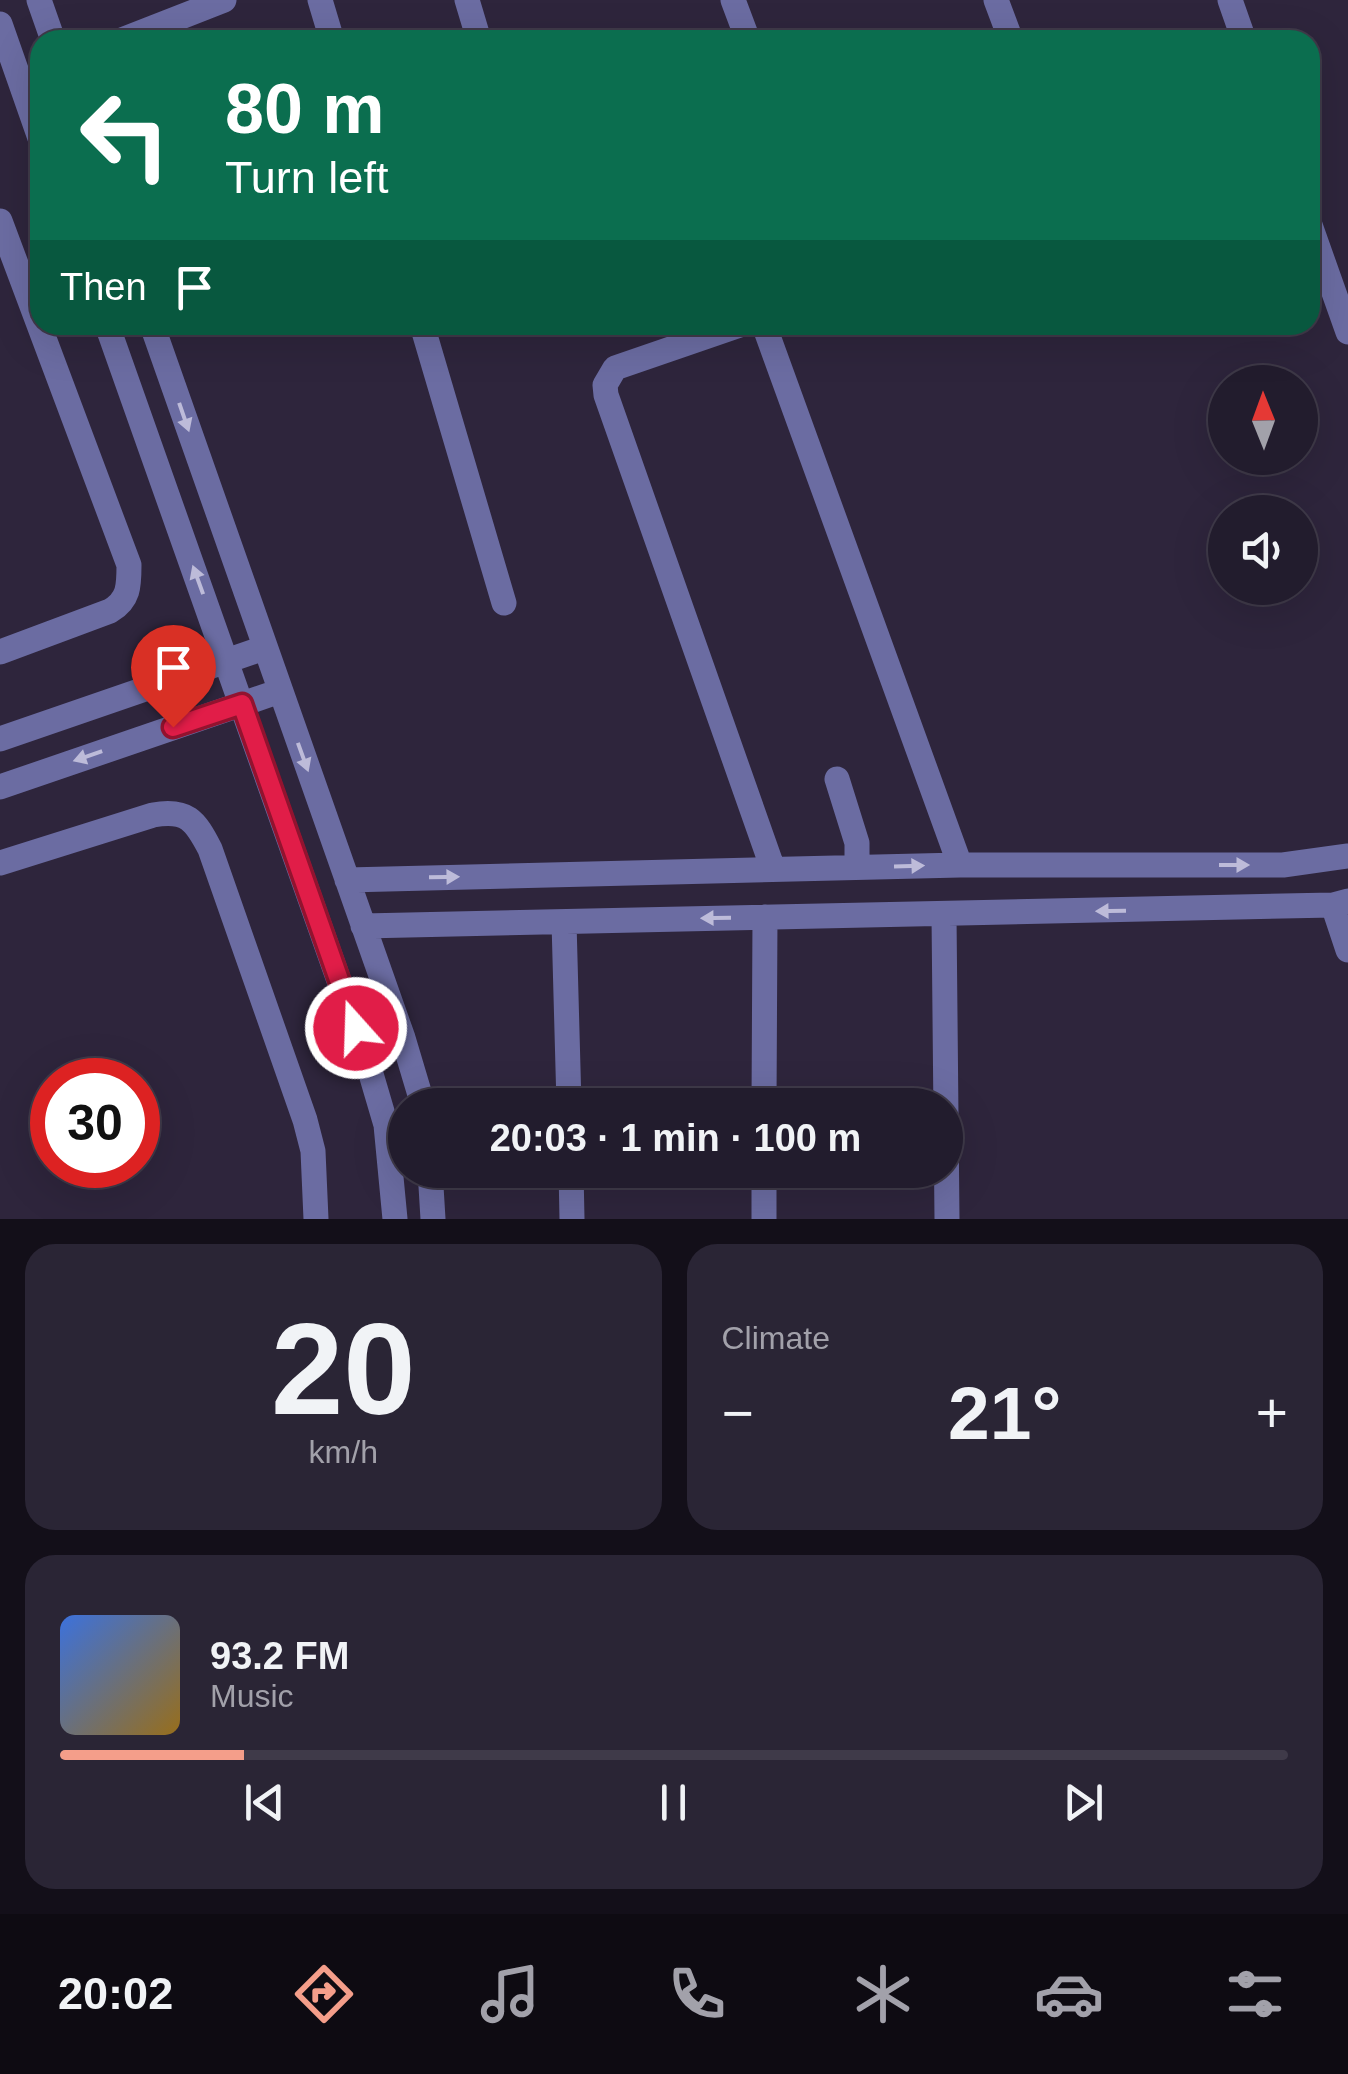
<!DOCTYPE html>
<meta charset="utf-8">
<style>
:root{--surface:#221c2d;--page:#2a2535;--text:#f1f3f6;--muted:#a2a1aa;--line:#3f3a49;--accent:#f49e8a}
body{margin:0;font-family:Helvetica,sans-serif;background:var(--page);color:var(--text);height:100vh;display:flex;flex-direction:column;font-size:38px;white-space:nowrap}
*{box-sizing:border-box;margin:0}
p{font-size:32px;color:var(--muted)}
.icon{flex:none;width:55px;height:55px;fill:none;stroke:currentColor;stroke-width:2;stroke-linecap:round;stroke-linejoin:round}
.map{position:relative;height:1219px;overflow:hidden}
.details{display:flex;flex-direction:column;gap:25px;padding:25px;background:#130f19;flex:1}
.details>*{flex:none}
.hud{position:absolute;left:30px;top:30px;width:1290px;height:305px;border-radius:30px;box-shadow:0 10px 40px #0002,0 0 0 2px var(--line);background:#0b6e4f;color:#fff;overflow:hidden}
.needle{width:65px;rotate:359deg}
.fabs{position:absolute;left:1208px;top:365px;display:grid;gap:20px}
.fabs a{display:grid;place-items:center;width:110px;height:110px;border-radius:50%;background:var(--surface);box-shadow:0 10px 40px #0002,0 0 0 2px var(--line);font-size:50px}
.speed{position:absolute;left:30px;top:1058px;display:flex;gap:20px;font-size:50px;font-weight:700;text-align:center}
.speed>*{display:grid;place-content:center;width:130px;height:130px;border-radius:50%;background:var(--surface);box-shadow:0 10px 40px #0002,0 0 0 2px var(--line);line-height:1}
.speed .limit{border:15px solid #d22;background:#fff;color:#111}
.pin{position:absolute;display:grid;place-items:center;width:85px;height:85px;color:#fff;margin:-102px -42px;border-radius:50% 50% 50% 0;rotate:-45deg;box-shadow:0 0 10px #0007}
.pin .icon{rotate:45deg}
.me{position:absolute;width:110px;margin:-55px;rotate:340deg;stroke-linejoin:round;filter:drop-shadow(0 0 8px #0008)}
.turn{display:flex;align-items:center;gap:35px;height:210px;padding:0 30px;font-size:45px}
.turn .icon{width:130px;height:130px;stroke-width:2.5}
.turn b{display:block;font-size:70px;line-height:85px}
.then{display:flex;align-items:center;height:95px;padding:0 30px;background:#0003;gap:20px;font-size:38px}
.big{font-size:75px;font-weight:700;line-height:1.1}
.details .card{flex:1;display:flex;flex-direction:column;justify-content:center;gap:15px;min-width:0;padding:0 35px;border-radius:30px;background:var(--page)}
.details .dial{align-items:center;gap:0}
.dial b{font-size:130px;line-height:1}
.song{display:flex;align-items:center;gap:30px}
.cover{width:120px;height:120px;border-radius:15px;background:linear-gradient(135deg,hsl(220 70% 55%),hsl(40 70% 35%))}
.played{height:10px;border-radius:5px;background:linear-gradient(90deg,var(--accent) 15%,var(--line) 15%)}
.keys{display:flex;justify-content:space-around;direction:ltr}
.heat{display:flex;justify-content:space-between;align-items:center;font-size:55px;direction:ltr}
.details .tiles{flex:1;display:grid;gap:25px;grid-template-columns:1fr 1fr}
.card:last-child{grid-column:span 2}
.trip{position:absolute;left:388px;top:1088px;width:575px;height:100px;border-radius:50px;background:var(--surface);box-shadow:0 10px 40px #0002,0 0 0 2px var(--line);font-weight:700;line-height:100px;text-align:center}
.dock{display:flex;height:160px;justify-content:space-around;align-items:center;background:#0e0b12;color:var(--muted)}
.dock .icon{width:70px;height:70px}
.dock .current{color:var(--accent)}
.dock b{font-size:45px;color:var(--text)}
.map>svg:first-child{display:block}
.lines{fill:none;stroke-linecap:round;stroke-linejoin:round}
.minor{stroke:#6b6ca2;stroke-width:25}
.oneway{fill:#bdbbd9}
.route-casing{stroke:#92132f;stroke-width:25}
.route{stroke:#e11d48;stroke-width:18}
</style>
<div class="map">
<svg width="1348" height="1219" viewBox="0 0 1348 1219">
<rect width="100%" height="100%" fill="#2e253c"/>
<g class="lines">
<!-- minor -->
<path class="minor" d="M39,0L53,40
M320,0L332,40
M467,0L479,40
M733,0L748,40
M996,0L1011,40
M1230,0L1244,40
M0,24L40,138
M122,40L224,0
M0,221L129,565C129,586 129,600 110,611L0,652
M1310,225L1348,332
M107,325L366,1057L386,1125L395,1219
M152,325L403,1038L423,1105
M422,325L504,603
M740,325L615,368L605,385L606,395L773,869
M764,325L960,865
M0,739L264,648
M837,779L857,843V867
M0,787L280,691
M0,863L153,815C187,809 195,820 210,849L305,1120L313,1151L316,1219
M347,880L960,865H1283L1348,856
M1333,905L1348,950
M944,915L947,1219
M564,922L569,1105
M363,926L1333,905L1348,901
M764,1105L765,917
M430,1170L433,1219
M571,1170L572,1219
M764,1219V1170"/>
</g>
<!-- one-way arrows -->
<defs><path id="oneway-solid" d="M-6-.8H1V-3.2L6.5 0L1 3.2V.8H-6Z" transform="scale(2.5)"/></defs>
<g class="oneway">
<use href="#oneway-solid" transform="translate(184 417) rotate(71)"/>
<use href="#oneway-solid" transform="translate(198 580) rotate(-110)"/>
<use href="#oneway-solid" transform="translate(88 756) rotate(161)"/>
<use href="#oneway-solid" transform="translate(303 757) rotate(70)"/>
<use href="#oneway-solid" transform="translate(1234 865)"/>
<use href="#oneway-solid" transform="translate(909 866) rotate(-2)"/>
<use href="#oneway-solid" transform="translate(444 877) rotate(-1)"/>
<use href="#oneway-solid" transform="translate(1111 911) rotate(179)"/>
<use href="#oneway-solid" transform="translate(716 918) rotate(179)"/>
</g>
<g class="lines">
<defs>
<path id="route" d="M173,727L242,704L356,1028"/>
</defs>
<!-- route casing -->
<use href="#route" class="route-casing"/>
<!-- route -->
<use href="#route" class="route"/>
</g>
</svg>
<div class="fabs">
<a><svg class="needle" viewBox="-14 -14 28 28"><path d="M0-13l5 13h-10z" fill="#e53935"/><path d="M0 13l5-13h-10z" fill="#a2a1aa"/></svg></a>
<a><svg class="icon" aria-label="sound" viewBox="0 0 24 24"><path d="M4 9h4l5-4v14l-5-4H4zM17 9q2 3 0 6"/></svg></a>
</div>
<div class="speed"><div class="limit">30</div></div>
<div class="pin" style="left:173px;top:727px;background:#d93025"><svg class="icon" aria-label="arrive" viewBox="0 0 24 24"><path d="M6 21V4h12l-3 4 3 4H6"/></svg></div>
<svg class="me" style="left:356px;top:1028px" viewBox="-20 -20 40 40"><circle r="17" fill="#e11d48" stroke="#fff" stroke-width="3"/><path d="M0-11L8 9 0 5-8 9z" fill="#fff"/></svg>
<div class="trip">20:03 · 1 min · 100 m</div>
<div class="hud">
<div class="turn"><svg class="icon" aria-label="left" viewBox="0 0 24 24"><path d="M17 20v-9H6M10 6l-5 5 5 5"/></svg><div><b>80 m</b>Turn left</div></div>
<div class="then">Then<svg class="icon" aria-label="arrive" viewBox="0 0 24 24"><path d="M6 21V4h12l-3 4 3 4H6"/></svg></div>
</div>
</div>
<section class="details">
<div class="tiles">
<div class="card dial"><b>20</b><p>km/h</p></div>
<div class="card"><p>Climate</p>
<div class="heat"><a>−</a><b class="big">21°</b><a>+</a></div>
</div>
<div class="card">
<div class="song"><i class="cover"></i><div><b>93.2 FM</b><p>Music</p></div></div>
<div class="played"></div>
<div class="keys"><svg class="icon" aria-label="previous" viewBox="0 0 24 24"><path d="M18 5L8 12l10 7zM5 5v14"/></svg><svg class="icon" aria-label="pause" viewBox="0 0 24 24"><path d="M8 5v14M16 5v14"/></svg><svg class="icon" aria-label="next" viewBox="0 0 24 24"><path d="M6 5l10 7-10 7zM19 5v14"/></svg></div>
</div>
</div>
</section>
<nav class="dock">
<b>20:02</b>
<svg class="icon current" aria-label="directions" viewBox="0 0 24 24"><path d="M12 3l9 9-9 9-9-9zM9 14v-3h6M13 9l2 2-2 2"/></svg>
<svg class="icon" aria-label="music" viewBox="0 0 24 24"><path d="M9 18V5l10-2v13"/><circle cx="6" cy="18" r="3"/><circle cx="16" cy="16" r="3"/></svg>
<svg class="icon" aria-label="phone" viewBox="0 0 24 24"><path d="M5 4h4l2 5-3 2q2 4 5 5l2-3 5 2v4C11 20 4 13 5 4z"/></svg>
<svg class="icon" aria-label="climate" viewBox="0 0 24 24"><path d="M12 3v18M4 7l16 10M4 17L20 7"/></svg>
<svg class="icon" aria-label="car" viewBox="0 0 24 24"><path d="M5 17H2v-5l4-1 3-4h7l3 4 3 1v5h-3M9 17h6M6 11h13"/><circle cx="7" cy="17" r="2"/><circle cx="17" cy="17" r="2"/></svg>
<svg class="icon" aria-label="filters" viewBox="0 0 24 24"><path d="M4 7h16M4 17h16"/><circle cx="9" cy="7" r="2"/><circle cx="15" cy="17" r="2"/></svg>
</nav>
